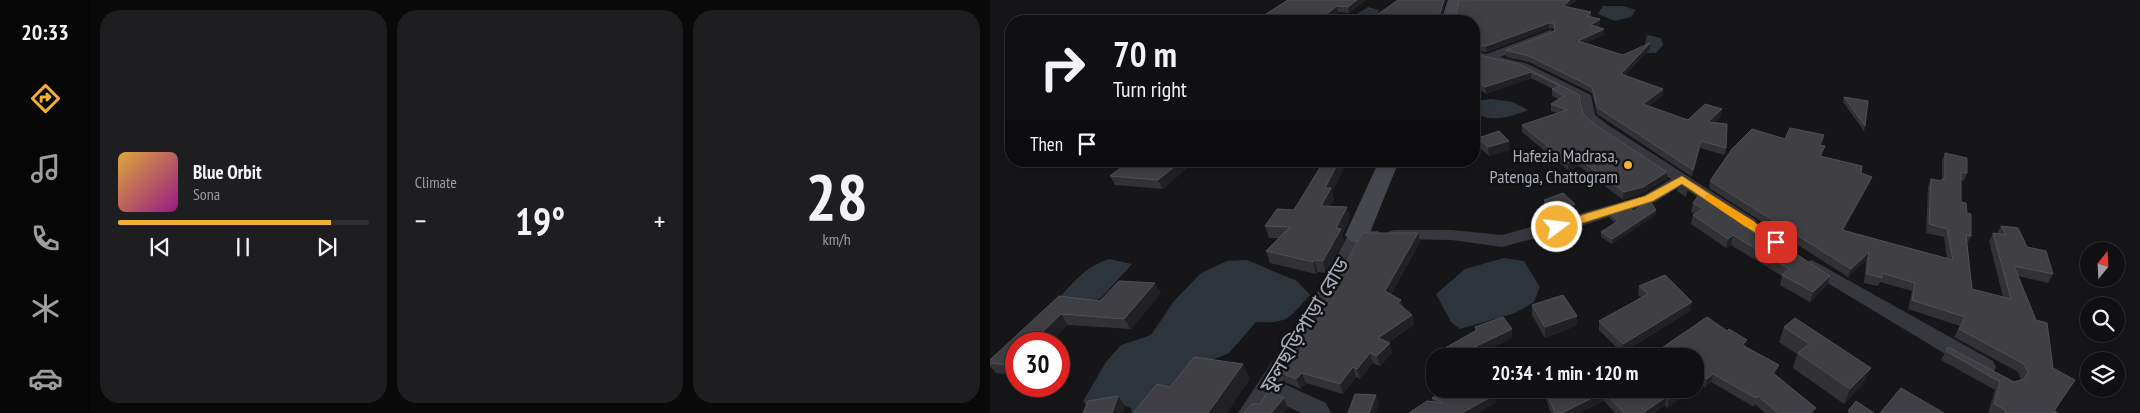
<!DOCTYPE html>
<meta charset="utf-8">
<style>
:root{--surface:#101012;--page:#1e1e20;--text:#f1f3f6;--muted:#9c9d9f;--line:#303032;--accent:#f2b134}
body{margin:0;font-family:"PT Sans Narrow","Noto Sans Bengali",sans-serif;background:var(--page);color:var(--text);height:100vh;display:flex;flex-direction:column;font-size:19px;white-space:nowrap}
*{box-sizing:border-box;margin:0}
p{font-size:16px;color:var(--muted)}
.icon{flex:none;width:28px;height:28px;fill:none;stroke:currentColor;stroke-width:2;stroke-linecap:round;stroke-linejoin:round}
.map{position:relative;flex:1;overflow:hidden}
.details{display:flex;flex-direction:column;gap:10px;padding:10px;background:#09090a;width:900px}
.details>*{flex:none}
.guide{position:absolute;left:15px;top:15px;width:475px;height:152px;border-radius:20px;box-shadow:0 2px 12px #0003,0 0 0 1px var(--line);background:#101012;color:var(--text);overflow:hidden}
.needle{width:32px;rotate:18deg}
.buttons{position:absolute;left:1090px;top:242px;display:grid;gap:10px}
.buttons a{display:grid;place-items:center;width:45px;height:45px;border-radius:50%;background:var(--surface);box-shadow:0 2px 12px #0003,0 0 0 1px var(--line);font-size:25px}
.speed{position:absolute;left:15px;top:332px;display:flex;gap:10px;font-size:25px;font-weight:700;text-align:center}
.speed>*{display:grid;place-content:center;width:65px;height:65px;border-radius:50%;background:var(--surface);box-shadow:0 2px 12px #0003,0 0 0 1px var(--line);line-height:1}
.speed .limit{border:8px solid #d22;background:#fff;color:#111}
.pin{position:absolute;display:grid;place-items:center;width:42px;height:42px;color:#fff;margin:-21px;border-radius:10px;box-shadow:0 2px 8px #0006}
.me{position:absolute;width:55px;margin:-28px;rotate:75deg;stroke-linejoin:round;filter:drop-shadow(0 0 4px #0008)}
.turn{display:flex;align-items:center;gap:18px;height:105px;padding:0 25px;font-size:22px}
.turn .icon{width:65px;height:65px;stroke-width:2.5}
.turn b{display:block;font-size:35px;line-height:42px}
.then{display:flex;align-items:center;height:48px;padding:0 25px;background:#0003;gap:10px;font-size:19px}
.big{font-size:38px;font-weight:700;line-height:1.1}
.details .card{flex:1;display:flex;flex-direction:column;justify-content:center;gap:8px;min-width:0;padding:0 18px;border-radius:20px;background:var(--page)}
.details .dial{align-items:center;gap:0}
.dial b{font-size:65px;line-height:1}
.song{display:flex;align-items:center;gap:15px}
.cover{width:60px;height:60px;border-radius:8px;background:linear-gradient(135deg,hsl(40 70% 55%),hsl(310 70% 35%))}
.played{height:5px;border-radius:2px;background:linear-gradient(90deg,var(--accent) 85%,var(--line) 85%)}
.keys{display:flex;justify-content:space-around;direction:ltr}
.heat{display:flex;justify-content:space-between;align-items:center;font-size:28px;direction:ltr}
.details .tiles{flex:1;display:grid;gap:10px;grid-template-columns:repeat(3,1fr)}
.trip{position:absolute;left:436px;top:348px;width:278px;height:50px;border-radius:20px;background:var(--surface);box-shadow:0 2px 12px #0003,0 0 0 1px var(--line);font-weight:700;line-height:50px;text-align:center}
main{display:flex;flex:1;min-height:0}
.tab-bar{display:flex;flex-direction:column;width:90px;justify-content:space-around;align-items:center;background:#060607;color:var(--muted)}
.tab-bar .icon{width:35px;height:35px}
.tab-bar .selected{color:var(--accent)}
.tab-bar b{font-size:22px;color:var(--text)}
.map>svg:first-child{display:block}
.water{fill:#2c353c}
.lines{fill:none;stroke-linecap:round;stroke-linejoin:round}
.street{fill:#37383d;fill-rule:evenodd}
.secondary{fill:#45474d;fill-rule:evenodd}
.wall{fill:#323236}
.shaded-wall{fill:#212124}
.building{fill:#3f3f44;stroke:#4f5156}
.route{fill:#f2b134;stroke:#9d7322}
.slow{fill:#f59e0b}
.poi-dot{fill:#f2b134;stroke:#111113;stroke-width:2}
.labels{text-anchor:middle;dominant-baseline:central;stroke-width:5;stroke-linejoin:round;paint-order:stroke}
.poi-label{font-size:18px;fill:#a8adb8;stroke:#111113;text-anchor:end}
.near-street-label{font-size:21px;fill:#a8adb8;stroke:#111113}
</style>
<main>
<nav class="tab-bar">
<b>20:33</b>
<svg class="icon selected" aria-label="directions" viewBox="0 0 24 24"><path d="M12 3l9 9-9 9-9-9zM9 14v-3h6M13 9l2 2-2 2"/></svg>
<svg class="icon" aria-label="music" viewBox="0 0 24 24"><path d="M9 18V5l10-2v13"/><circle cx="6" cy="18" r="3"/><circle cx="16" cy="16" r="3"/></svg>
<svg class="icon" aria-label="phone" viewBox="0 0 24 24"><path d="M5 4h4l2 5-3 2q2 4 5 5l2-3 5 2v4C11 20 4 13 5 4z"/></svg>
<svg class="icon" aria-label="climate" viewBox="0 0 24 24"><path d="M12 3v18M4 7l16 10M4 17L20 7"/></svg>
<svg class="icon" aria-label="car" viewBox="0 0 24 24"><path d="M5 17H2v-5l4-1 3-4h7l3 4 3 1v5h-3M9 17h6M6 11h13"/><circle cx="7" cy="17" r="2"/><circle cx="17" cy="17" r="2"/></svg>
</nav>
<section class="details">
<div class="tiles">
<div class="card">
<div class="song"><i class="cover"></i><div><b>Blue Orbit</b><p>Sona</p></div></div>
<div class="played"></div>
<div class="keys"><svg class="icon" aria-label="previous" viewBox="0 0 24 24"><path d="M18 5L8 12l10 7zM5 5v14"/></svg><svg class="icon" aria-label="pause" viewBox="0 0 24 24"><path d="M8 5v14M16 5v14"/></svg><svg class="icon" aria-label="next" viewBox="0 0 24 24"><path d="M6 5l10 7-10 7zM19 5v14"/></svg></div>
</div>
<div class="card"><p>Climate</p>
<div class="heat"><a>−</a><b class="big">19°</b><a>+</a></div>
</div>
<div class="card dial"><b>28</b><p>km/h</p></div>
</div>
</section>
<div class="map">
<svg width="1150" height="413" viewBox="0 0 1150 413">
<rect width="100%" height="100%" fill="#161618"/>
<!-- water -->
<path class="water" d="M613,6H633L646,10L641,17L625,21L608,14Z
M378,7L389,10L388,15L374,21L367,20V14Z
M657,35L671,38L673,45L666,53H656L655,43Z
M501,99L523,102L538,110C521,117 499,124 484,111L486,101Z
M514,258L534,261L550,287L544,302L525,313L470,329L461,322L446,294L475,269Z
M119,259L142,264L111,298L92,307L64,304C80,286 95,266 119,259Z
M257,260L307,281L320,295C299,318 298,324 266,322L239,353L218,362L157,413H142L141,408L130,404L101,410L93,401L116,362L131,345L161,335L184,301L211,273L237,261Z"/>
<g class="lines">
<!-- street -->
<path class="street" d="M163,18L171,19L173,21H158Z
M560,30L564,31V35L510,57L538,64L601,95L605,115L618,125L766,220L768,224L766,228H754L691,186L665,202L591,226L512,247L462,240L400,239L397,235L400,231L406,230H462L512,235L653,196L681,179L608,131L594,119L591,100L530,69L484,58V52L497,54Z
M367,230L388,231L391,235L388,239L373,240L343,301L292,383L336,403L341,413H311L282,399L273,413H248L325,297L358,235L361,231Z
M822,260L1003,361L1006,367L1003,373L995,376L987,373L816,270L813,266L816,262Z"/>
<!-- secondary -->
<path class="secondary" d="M458,0H470L465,21H451Z
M389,161H409L379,235L375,240L367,243L359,240L355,235Z"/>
</g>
<!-- wall -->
<path class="wall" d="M376,0L359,13L348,12L337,21H265Z
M408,0H456L451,17H466L469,0H587L578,7L601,12V17L610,19V25L607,27L614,29V35L596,43L633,55L660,49L635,75L673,89V95L658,106L698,120L731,116L724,123L736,148L735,155L710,148L702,177L607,114L602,93L539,62L516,57V50L565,31L564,29L559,28L497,52L484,51V21H398L389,20L388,14Z
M484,54L529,64L589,95L593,114L607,126L677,179L652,194L633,200L589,166L578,170L532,132V125L567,113L561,111V104L569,99L562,96V89H563L541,78L496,94L484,86Z
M854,97L875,126L874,131L853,102Z
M488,138L519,150L499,156L489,147Z
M795,139L835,146L831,156L871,173L882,177L879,184L854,230L957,259L954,237L936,233L938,187L941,179L951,181L952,179V161L955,153L977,173L974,181L971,180V202L977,213L981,236L977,244L982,289L1013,297L999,241L1003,233L1007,234L1011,226L1037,247L1063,274L1058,283L1028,276L1064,411L1068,413H998L1005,390L951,360L958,347L1024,382L1031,380L1028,372L964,337L970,326L918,309L922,291L890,282L888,286L874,283L876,260L858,277L719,188L720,181Z
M133,161H205L173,189L125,185L120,176L134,165L132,162Z
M326,161H381V163L357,162L342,192L344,199L340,206L357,207L360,218L352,234L354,240L336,273L328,272L326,274L280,263L276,251L289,238H279L275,226L304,210L334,161Z
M688,182L699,184L696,197L687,191Z
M554,200L585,204V213L565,218L554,209Z
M703,203L840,276L837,285L820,302L790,285L792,276L741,245L736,248L701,224L703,215L705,214L701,212Z
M666,210L665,215L622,244L611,237V232L625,223L620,219V214L643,211Z
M428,233L430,242L401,294L411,300L413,307L422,315L424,325L399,342L402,353L390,366L383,363L370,379L366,377L353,394L316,383L311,389L295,382L290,372L356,268L355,265Z
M649,286L702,302L700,311L632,353L609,330V321L652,298L648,295Z
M171,293L141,329L78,325L26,344V375L6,373L0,366V360L69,296L110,301Z
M542,305L587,316L586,326L555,338L542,315Z
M805,318L874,383L854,404L803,368L807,354L789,342L794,327Z
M485,327L522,329V338L484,356H456L455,348L485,331Z
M755,347L786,374V375L824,413H775L765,404L764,407L721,382L715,388L710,383L705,356Z
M451,389H502L506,394V402L488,413L443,402L442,398L452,391Z
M561,389H702L677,408L675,405L664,413H625L614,401L589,413H561L556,399V390Z"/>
<!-- shaded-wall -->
<path class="shaded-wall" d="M367,0H376L359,13L358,7Z
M454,0H456L450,21L449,16Z
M580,0H587L573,11V6Z
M347,6L348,12L337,21H329V20Z
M610,19V25L601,31V25Z
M559,23V28L497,52L496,46Z
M614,29V35L588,47V41Z
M660,43V49L630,80L631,74Z
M541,72V78L496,94L495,87Z
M673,89V95L652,111L653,104Z
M732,109L731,116L717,129L718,122Z
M519,141V150L499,156L498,147Z
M711,141L710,148L702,177L703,170Z
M589,159V166L578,170V163Z
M191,161H205L173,189L168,180Z
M349,161H357V162L342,192L344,199L335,217L331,206L335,188Z
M677,172V179L652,194L633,200L634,192Z
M882,177L879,184L849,238L852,230Z
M585,204V213L565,218V210Z
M357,207L360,218L352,234L354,240L336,273L333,261L346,228Z
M666,210L665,215L622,244V239Z
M428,233L430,242L397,300L395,291Z
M743,235L741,245L736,248L738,239Z
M879,252L876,260L858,277L861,269Z
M324,260L328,272L326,274L323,262Z
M840,276L837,285L820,302L823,292Z
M165,283L171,293L141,329L134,319Z
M411,300L413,310L408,303Z
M702,302L700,311L632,353L633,344Z
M71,314L78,325L59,344H40Z
M422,315L424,325L391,347L388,338Z
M587,316L586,326L555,338V327Z
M522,329V338L484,356H475L474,352Z
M757,340L755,348L752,345Z
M400,343L402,353L390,366L387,356Z
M380,353L383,363L370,379L367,369Z
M26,357V375L18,365Z
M253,364L260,379L237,413H218Z
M789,365L786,374L781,382L783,373Z
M363,367L366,377L353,394L350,384Z
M881,368L874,383L854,404L860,389Z
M312,373L316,383L311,389L306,379Z
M723,374L721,382L715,388L717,379Z
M711,375L710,383L705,387V379Z
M692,389H702L677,408L679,399Z
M614,392V401L589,413H572Z
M506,394V402L488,413H472Z
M386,395L389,406L386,413H379Z
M128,396L135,406L133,413H122Z
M676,397L675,405L664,413H653Z
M294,398L298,409L295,413H281Z"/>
<!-- building -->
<path class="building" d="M298,0H367L358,7L347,6L329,20H324L323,21H265Z
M408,0H454L449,16L466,17L469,0H580L573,6L601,12L597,16L610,19L601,25L614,29L588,41L633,55L660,43L631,74L673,89L653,104L698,120L715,104L732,109L718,122L737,124L736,148L711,141L703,170L607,107L602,87L539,56L516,50L565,31L564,23H559L496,46L484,45V21H397L403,16L388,14Z
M484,54L529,64L589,95L593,114L607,126L677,172L653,187L634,192L589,159L578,163L532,125L577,110L561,104L574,96L562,89L570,86L541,72L495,87L484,80Z
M854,97L878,101L875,126Z
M800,128L834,135L830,145L835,146L830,156L872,166L871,173L882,177L852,230L963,260L957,229L939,224L941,179L952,181V179H955V153L977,158V173L971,172V202L976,203L977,213L981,214V236L976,235L982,289L1021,299L1003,233L1016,235L1011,226L1028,228L1037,247L1056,251L1063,274L1024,266L1046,320L1057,323L1063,368L1085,380L1064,411L1068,413H1015L1016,410L1004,404L1010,382L956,351L958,347L1024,382L1034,379L1038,372L1034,364L969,329L975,317L922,300L925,283L892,273V278L877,274L879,252L861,269L720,181L742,149L762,129L795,139Z
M509,131L519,141L498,147L488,138Z
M133,161H191L168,180L120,176L137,163L132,162Z
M334,161H349L335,188H341L331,206L357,207L346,228L351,229L333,261L324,260L323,262L276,251L300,227L275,226L287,209L304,210Z
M692,180L699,184L698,188L688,182Z
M711,192L840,276L823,292L792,275L799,269L743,235L738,239L703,215L713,209L703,203Z
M573,193L585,204L565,210L554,200Z
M660,201L666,210L622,239L611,232L628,221L620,214L639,208L643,211Z
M372,233H428L395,291L411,300L408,303L422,315L388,338L400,343L387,356L380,353L367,369L363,367L350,384L312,373L306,379L290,372L357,266L355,265Z
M675,275L702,302L633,344L609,321L658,294L649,286Z
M129,281L165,283L134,319L71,314L40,344H26V357L18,365L0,363V360L69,296L110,301Z
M573,295L587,316L555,327L542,305Z
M513,317L522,329L474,352L477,356H462L455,348L487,330L485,327Z
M717,317L737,331L739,329L757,340L752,345L789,365L783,373L826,408L820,413H788L768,396L766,398L723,374L717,379L711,375L705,379V356H660Z
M805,318L881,368L860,389L808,353L819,344L794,327Z
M204,357L253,364L218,413H143L167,384L180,387Z
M911,388L954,413H890Z
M455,389H502L506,394L472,413H419L437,401L453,403L442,398Z
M561,389H692L679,399L676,397L653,413H634L614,392L572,413H565L556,390Z
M278,391L294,398L281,413H254L262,404H270Z
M365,394L386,395L379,413H358Z
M128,396L122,413H93L98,401Z
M866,401L884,413H860L858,411Z"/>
<!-- route -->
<path class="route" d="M692,176L790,239L792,242L790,244H782L692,184L663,201L567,231L561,227L562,224L655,196Z"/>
<!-- slow -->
<path class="slow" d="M719,194L765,222V227H756L715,199V195Z"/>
<!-- markers -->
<circle class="poi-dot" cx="638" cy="165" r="5"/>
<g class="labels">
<!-- poi labels -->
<g class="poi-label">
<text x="628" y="155">Hafezia Madrasa,<tspan x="628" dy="21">Patenga, Chattogram</tspan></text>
</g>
<!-- near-street labels -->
<g class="near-street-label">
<text transform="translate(314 325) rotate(-59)">ফুলছড়িপাড়া রোড</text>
</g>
</g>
</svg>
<div class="buttons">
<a><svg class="needle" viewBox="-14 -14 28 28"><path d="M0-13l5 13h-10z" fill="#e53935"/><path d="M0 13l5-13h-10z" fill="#9c9d9f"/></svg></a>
<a><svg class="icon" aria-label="search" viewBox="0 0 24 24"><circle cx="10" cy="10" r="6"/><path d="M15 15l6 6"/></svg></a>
<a><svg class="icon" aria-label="layers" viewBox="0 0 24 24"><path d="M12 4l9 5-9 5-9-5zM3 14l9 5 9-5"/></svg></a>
</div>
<div class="speed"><div class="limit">30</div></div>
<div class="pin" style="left:786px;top:242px;background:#d93025"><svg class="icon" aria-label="arrive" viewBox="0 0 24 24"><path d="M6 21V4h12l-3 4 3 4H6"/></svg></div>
<svg class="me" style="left:567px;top:227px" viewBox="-20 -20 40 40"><circle r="17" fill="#f2b134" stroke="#fff" stroke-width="3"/><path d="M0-11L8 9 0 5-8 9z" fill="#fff"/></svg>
<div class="trip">20:34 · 1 min · 120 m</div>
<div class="guide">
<div class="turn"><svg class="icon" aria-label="right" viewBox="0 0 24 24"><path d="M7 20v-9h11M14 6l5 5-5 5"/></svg><div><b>70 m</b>Turn right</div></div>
<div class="then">Then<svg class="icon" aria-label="arrive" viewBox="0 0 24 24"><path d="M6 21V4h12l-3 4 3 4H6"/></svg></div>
</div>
</div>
</main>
